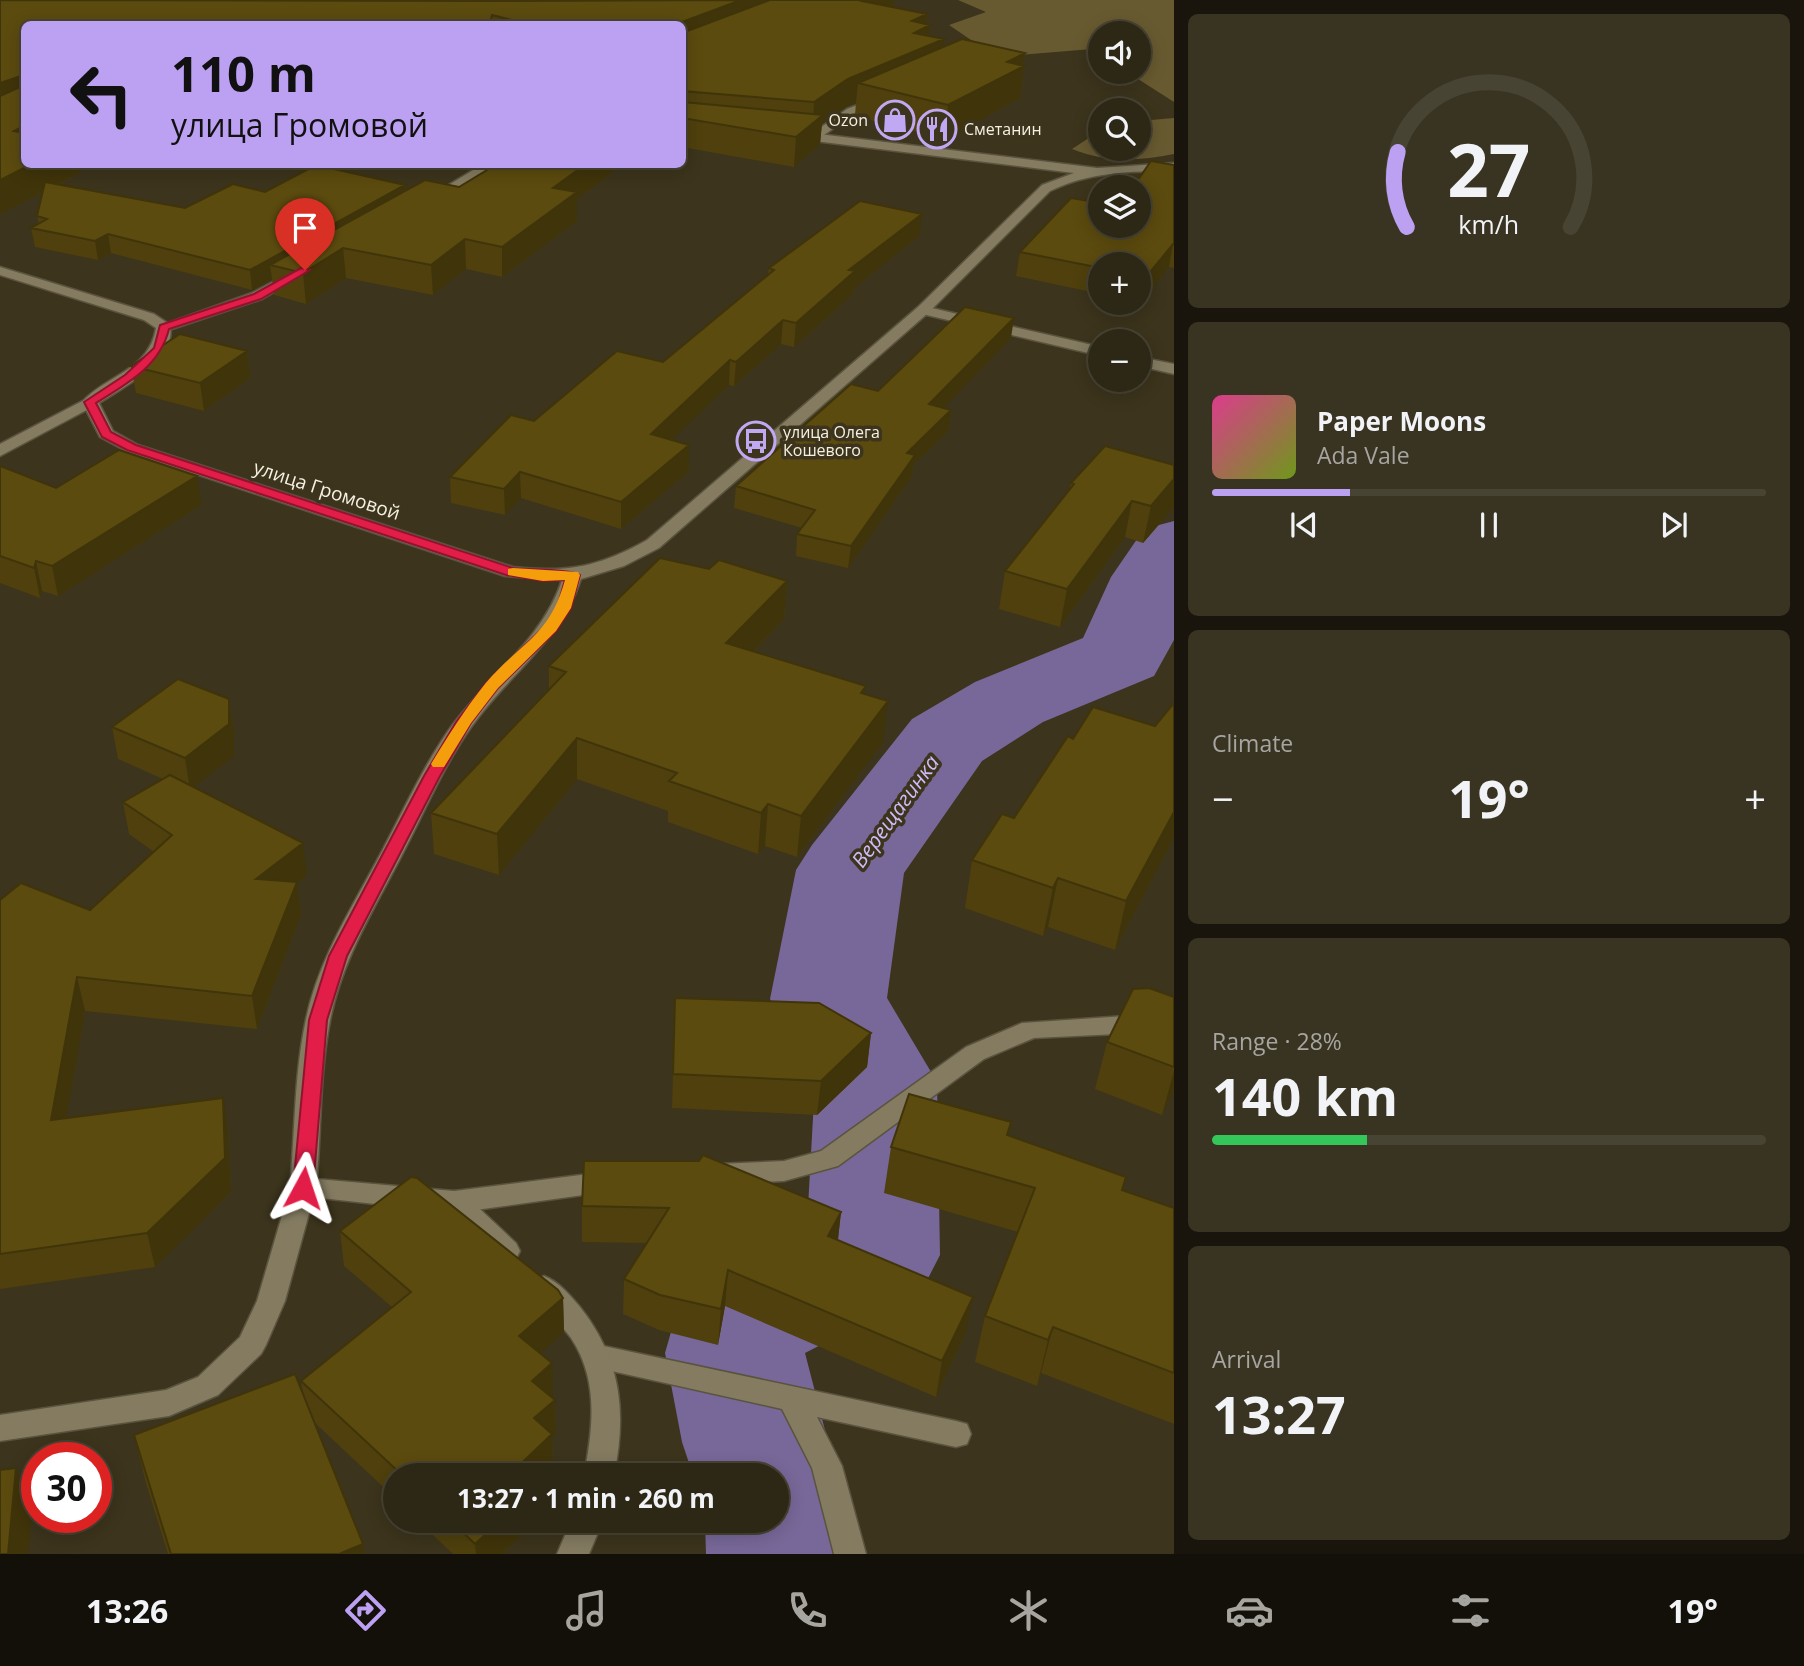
<!DOCTYPE html>
<meta charset="utf-8">
<style>
:root{--surface:#2d2715;--page:#393322;--text:#f1f3f6;--muted:#a7a5a0;--line:#484434;--accent:#bca0f2}
body{margin:0;font-family:"Open Sans",sans-serif;background:var(--page);color:var(--text);height:100vh;display:flex;flex-direction:column;font-size:26px;white-space:nowrap}
*{box-sizing:border-box;margin:0}
p{font-size:23px;color:var(--muted)}
.icon{flex:none;width:38px;height:38px;fill:none;stroke:currentColor;stroke-width:2;stroke-linecap:round;stroke-linejoin:round}
.map{position:relative;flex:1;overflow:hidden}
.sheet{display:flex;flex-direction:column;gap:14px;padding:14px;background:#19150c;width:630px}
.sheet>*{flex:none}
.banner{position:absolute;left:21px;top:21px;width:665px;height:147px;border-radius:10px;box-shadow:0 4px 18px #0003,0 0 0 2px var(--line);background:#bca0f2;color:#111;overflow:hidden}
.fabs{position:absolute;left:1088px;top:21px;display:grid;gap:14px}
.fabs a{display:grid;place-items:center;width:63px;height:63px;border-radius:50%;background:var(--surface);box-shadow:0 4px 18px #0003,0 0 0 2px var(--line);font-size:35px}
.speed{position:absolute;left:21px;top:1442px;display:flex;gap:14px;font-size:35px;font-weight:700;text-align:center}
.speed>*{display:grid;place-content:center;width:91px;height:91px;border-radius:50%;background:var(--surface);box-shadow:0 4px 18px #0003,0 0 0 2px var(--line);line-height:1}
.speed .limit{border:10px solid #d22;background:#fff;color:#111}
.pin{position:absolute;display:grid;place-items:center;width:60px;height:60px;color:#fff;margin:-72px -30px;border-radius:50% 50% 50% 0;rotate:-45deg;box-shadow:0 0 7px #0007}
.pin .icon{rotate:45deg}
.me{position:absolute;width:77px;margin:-38px;rotate:5deg;stroke-linejoin:round;filter:drop-shadow(0 0 5px #0008)}
.turn{display:flex;align-items:center;gap:24px;height:147px;padding:0 35px;font-size:32px}
.turn .icon{width:91px;height:91px;stroke-width:2.5}
.turn b{display:block;font-size:49px;line-height:60px}
.big{font-size:52px;font-weight:700;line-height:1.1}
.sheet .card{flex:1;display:flex;flex-direction:column;justify-content:center;gap:10px;min-width:0;padding:0 24px;border-radius:10px;background:var(--page)}
.sheet .dial{align-items:center;gap:0}
.dial svg{height:182px;overflow:visible;fill:none;stroke:var(--line);stroke-width:7;stroke-linecap:round;text-anchor:middle}
.dial text{fill:var(--text);stroke:none}
.song{display:flex;align-items:center;gap:21px}
.cover{width:84px;height:84px;border-radius:10px;background:linear-gradient(135deg,hsl(330 70% 55%),hsl(80 70% 35%))}
.played{height:7px;border-radius:4px;background:linear-gradient(90deg,var(--accent) 25%,var(--line) 25%)}
.keys{display:flex;justify-content:space-around;direction:ltr}
.heat{display:flex;justify-content:space-between;align-items:center;font-size:38px;direction:ltr}
.charge{height:10px;border-radius:5px;background:linear-gradient(90deg,#34c759 28%,var(--line) 0)}
.trip{position:absolute;left:383px;top:1463px;width:406px;height:70px;border-radius:35px;background:var(--surface);box-shadow:0 4px 18px #0003,0 0 0 2px var(--line);font-weight:700;line-height:70px;text-align:center}
.dock{display:flex;height:112px;justify-content:space-around;align-items:center;background:#121008;color:var(--muted)}
.dock .icon{width:49px;height:49px}
.dock .current{color:var(--accent)}
.dock b{font-size:32px;color:var(--text)}
main{display:flex;flex:1;min-height:0}
.map>svg:first-child{display:block}
.green{fill:#685a30}
.lines{fill:none;stroke-linecap:round;stroke-linejoin:round}
.river{fill:#786899;fill-rule:evenodd}
.lane-casing{stroke:#5a533e;stroke-width:3}
.street-casing{stroke:#5a533e;stroke-width:3}
.lane{fill:#847b61;fill-rule:evenodd}
.street{fill:#847b61;fill-rule:evenodd}
.wall{fill:#4f400d}
.shaded-wall{fill:#40340a}
.building{fill:#5c4b0f;stroke:#40340a;stroke-width:2}
.route{fill:#e11d48;stroke:#92132f;stroke-width:2}
.slow{fill:#f59e0b}
.labels{text-anchor:middle;dominant-baseline:central;stroke-width:7;stroke-linejoin:round;paint-order:stroke}
.far-poi-label{font-size:16px;fill:#f5f0e2;stroke:#3c341c;text-anchor:start}
.street-label{font-size:19px;fill:#f5f0e2;stroke:#3c341c}
.water-label{font-size:21px;font-style:italic;fill:#cfbbf8;stroke:#3c341c}
</style>
<main>
<div class="map">
<svg width="1174" height="1554" viewBox="0 0 1174 1554">
<rect width="100%" height="100%" fill="#3c341c"/>
<!-- green -->
<path class="green" d="M958,0H1174V102L1127,72H1139V33H1101V55L1092,49L996,57L949,25L986,12Z
M1174,118V154C1138,161 1106,163 1072,149L1101,130V149H1139V121Z"/>
<g class="lines">
<!-- river -->
<path class="river" d="M1174,521V640L1154,676L1043,722L982,761L904,873L887,998L937,1082L940,1255L920,1294L805,1353L828,1442L857,1517L860,1554H706L705,1521H777V1475H693L682,1442L665,1353L675,1318L695,1277L807,1225L815,1082L770,999L796,870L812,845L912,719L975,682L1083,638L1111,577L1144,529Z"/>
<defs>
<path id="lane" d="M881,96L885,97V101L855,113L817,140L807,137L847,109Z
M483,164H499L435,203L424,200Z
M293,271L305,274L262,299L169,330L164,331L157,327L252,293Z
M923,306L1101,347V356L918,313L916,310Z
M1139,357L1174,364V374L1139,366Z
M90,397L98,402L96,405L0,456V444Z
M1174,1005V1026L1160,1032L1034,1038L984,1059L838,1166L784,1181L717,1184L708,1181L704,1174L708,1167L717,1164L784,1161L821,1151L966,1047L1022,1023L1155,1014Z
M612,1171L621,1174L625,1181L621,1188L612,1191L454,1213L444,1210L440,1202L444,1194L454,1191Z
M303,1177L312,1181L316,1188L285,1301L266,1345L261,1354L218,1395L169,1416L0,1441V1415L166,1390L198,1377L240,1337L257,1301L290,1188L294,1181Z
M599,1345L956,1421L967,1424L971,1434L967,1444L956,1447L817,1417L842,1466L866,1554H834L812,1468L782,1409L589,1366L584,1357L589,1348Z"/>
<path id="street" d="M794,131L1097,168L1174,163V171C1132,171 1089,172 1050,191L928,313L659,548L624,566L581,579C561,641 508,675 472,726C444,765 426,809 404,851C376,906 342,959 330,1021C320,1072 321,1126 317,1179L454,1191L464,1194L516,1243L520,1251L516,1259L506,1262L496,1259L447,1212L294,1195L290,1188C295,1132 294,1074 306,1019C319,958 353,906 382,851C403,811 422,769 448,731C484,679 542,642 562,580L505,576L126,451L100,437L82,402C106,375 149,371 156,328L144,320L0,275V267L154,314L169,324C181,356 121,390 99,403L113,431L138,445L513,567C567,573 599,567 647,540L918,307L1042,185L1074,173L790,138V132Z
M544,1276C559,1282 570,1295 580,1307C621,1359 627,1412 614,1475H584C593,1428 599,1380 571,1338C559,1321 539,1307 530,1288L534,1280Z
M571,1521H603L589,1554H557Z"/>
</defs>
<!-- lane casing -->
<use href="#lane" class="lane-casing"/>
<!-- street casing -->
<use href="#street" class="street-casing"/>
<!-- lane -->
<use href="#lane" class="lane"/>
<!-- street -->
<use href="#street" class="street"/>
</g>
<!-- wall -->
<path class="wall" d="M0,0H894L893,7L927,14L926,24L930,25L928,36L943,47L1025,53L1023,66H1024L1020,98L945,139L855,116L856,102L846,107L822,123L820,144L794,167L682,147V24H24V164L80,173L58,185L185,208L265,192L405,185L406,190L459,187L612,173L577,199V221L502,277L466,269L433,295L346,278L306,304L274,295L272,279L252,290L111,253L98,260L35,247L31,228L39,224L37,216L43,192L0,214Z
M1174,165V268L1169,267L1141,302H1139V264H1101V294L1016,276L1020,252L1101,226Z
M919,236L854,288L853,294L794,347L781,344L734,386L729,385L671,440L689,471L621,529L521,498L505,515L451,503L450,477L534,421L663,362L768,274L769,268Z
M1011,338L943,408L951,410L948,431L913,465L912,476L848,568L796,556L797,534L802,528L734,508L736,486L878,391Z
M247,351L250,378L204,411L136,393L131,366Z
M1174,465V507L1143,543L1125,537L1060,627L999,609L1005,571L1069,490L1071,483Z
M0,466L56,488L201,505L58,596L42,591L40,598L0,583Z
M709,569L787,581L784,619L753,652L865,694L883,742L797,857L765,846L758,854L668,822V811L577,779L499,875L434,854L431,813L549,689V666Z
M229,699L234,731V756L193,787L307,875L297,883L301,915L257,1029L85,1011L66,1118L228,1132L231,1192L155,1267L0,1289V900L90,910L154,852L129,834L123,802L163,779L118,759L112,727Z
M1174,703V837L1115,950L1048,927L1043,936L965,908L972,860L1014,818L1073,739L1155,726Z
M1174,997V1089L1162,1115L1095,1089L1107,1042Z
M675,998L871,1033L867,1067L817,1115L672,1108Z
M1011,1122L1008,1135L1126,1177L1123,1191L1174,1208V1424L1041,1373L1037,1386L975,1362L985,1316L1018,1232L884,1193L891,1147Z
M582,1206L841,1212L838,1240L966,1332L936,1397L725,1306L718,1345L659,1330L623,1314L624,1279L647,1243L582,1242Z
M340,1231L563,1298L564,1332L540,1353L552,1363V1397L555,1400L556,1434L552,1437L553,1468L546,1475H396V1499L314,1422L364,1554H168L146,1483L134,1435L303,1396L301,1381L392,1307L344,1266Z
M418,1521H533V1525L502,1554H453Z"/>
<!-- shaded-wall -->
<path class="shaded-wall" d="M741,0H802L682,48V22Z
M862,0H894L893,11L859,27Z
M927,14L926,27L930,25L927,46L944,39L941,66L858,83L856,102L846,107L822,123L820,144L794,167L796,137L813,124L814,102L912,21Z
M1025,53L1023,67L1024,66L1020,98L945,139L948,105L1007,62Z
M21,76L24,96L0,113V83Z
M24,126V158L14,131Z
M32,164H79L80,173L0,214V180Z
M586,164H612V173L577,199V221L502,277V247L553,188Z
M405,185L407,204L270,265L272,279L252,290L250,270Z
M922,214L919,236L854,288L853,294L794,347L796,323L849,270Z
M108,234L111,253L98,260L95,241Z
M465,239L466,269L433,295L431,265Z
M1173,243L1169,267L1141,302L1146,277Z
M343,248L346,278L306,304L303,273Z
M1014,318L1011,338L927,425L929,404Z
M783,320L781,344L734,386L736,362Z
M247,351L250,378L204,411L200,383Z
M730,360L729,385L651,460V434Z
M951,410L948,431L913,465L912,476L848,568L851,546L907,453Z
M689,445V471L621,529V502Z
M520,472L521,498L505,515L504,489Z
M197,476L201,505L58,596L52,566Z
M1174,479V507L1143,543L1151,506Z
M1132,501L1125,537L1060,627L1067,589Z
M36,561L42,591L40,598L34,568Z
M787,581L784,619L723,683L726,643Z
M229,699L234,731V756L190,790L185,758Z
M888,701L883,742L797,857L801,816Z
M577,738V779L499,875L497,834Z
M768,804L765,846L758,854L761,813Z
M1174,812V837L1115,950L1126,901Z
M303,843L307,875L297,883L301,915L257,1029L252,996L256,879Z
M1058,878L1048,927L1043,936L1053,888Z
M77,977L85,1011L60,1154L51,1120Z
M871,1033L867,1067L817,1115L821,1081Z
M1174,1071V1089L1162,1115Z
M223,1098L228,1132L231,1192L155,1267L147,1233Z
M841,1212L837,1247L828,1236Z
M728,1270L725,1306L718,1345L721,1309Z
M973,1297L966,1332L936,1397L942,1361Z
M563,1298L564,1332L521,1370L519,1336Z
M1053,1327L1041,1373L1037,1386L1048,1340Z
M552,1363L553,1397L533,1415L532,1381Z
M555,1400L556,1434L552,1437L553,1468L546,1475H511V1473L534,1418Z
M16,1468L32,1515L28,1554H8Z
M500,1521H533V1525L502,1554H476L475,1544Z
M363,1544L364,1554H339Z"/>
<!-- building -->
<path class="building" d="M0,0L494,1L741,0L682,22V24H527L492,15L490,24H24V126L14,131L24,133V164H32L0,180V96L20,87L21,76L0,83Z
M770,0H862L861,1L927,14L912,21L930,25L914,33L944,39L848,79L814,102L682,91V33Z
M962,39L1025,53L1007,62L1024,66L948,105L858,83Z
M682,101L683,102L823,115L796,137L682,118Z
M1151,161L1174,165V243L1146,277L1139,276V264H1101V268L1020,252L1071,198L1101,203V226H1139V187H1133Z
M497,164H586L553,188L577,192L502,247L465,239L431,265L343,248L303,273L270,265L425,180L459,187Z
M316,165L405,185L250,270L108,234L95,241L31,228L47,219L37,216L45,182L185,208L233,184L265,192Z
M860,201L922,214L849,270L855,271L796,323L783,320L736,362L730,360L651,434L689,445L621,502L520,472L504,489L450,477L511,415L534,421L617,351L663,362L774,270L769,268Z
M965,307L1014,318L929,404L951,410L907,453L915,455L851,546L797,534L815,510L736,486L851,384L878,391Z
M180,334L247,351L200,383L131,366Z
M1105,446L1174,465V479L1151,506L1132,501L1067,589L1005,571L1074,484L1071,483Z
M119,450L197,476L52,566L36,561L34,568L0,556V466L56,488Z
M660,558L709,569L719,560L787,581L726,643L866,686L861,693L888,701L801,816L768,804L761,813L669,781L677,773L577,738L497,834L431,813L566,672L549,666Z
M178,679L229,699V724L185,758L112,727Z
M1174,703V812L1126,901L1058,878L1053,888L972,860L1002,814L1014,818L1068,736L1073,739L1093,707L1155,726Z
M170,775L303,843L256,879L297,882L252,996L77,977L51,1120L223,1098L225,1158L147,1233L0,1254V900L21,883L90,910L172,835L123,802Z
M1149,988L1174,997V1067L1107,1042L1133,989Z
M675,998L819,1003L871,1033L821,1081L673,1074Z
M909,1094L1011,1122L1007,1135L1126,1177L1122,1190L1174,1208V1373L1053,1327L1048,1340L985,1316L1035,1188L891,1147Z
M703,1155L841,1212L828,1236L973,1297L942,1361L728,1270L721,1309L660,1295L624,1279L669,1208L582,1206L584,1161H699Z
M411,1177L417,1178L558,1290L563,1298L519,1336L552,1363L532,1381L555,1400L534,1418L552,1434L511,1473L514,1475H402L301,1381L411,1292L340,1231Z
M295,1374L363,1544L339,1554H171L134,1435Z
M16,1468L8,1554H0V1470Z
M451,1521H500L475,1544Z"/>
<!-- route -->
<path class="route" d="M301,268L310,270L261,299L169,329C160,366 127,384 96,403L111,432L136,445L513,568C527,570 572,569 580,575L571,608L556,631L498,688L471,723L440,776L347,956L327,1020L313,1188L310,1194H296L293,1188L309,1020L329,956L424,776L456,722L487,682L545,626L557,608L565,580L543,581L506,575L127,450L102,437L84,402L125,375L154,348L160,325L254,294Z"/>
<!-- slow -->
<path class="slow" d="M513,568L578,572L580,575L571,608L556,631L498,688L471,723L444,767H433L431,764C448,736 465,709 485,684C520,642 549,638 565,580L543,581L508,575V569Z"/>
<!-- icons -->
<defs>
<symbol id="shop-ring" viewBox="-11 -11 22 22"><circle r="9.5" fill="#3c341c" stroke="#c1a8f3" stroke-width="1.5"/><path d="M-5-2.5h2.3a2.7 3.5 0 0 1 5.4 0H5L5.5 6h-11ZM-1.5-2.5h3a1.5 2.3 0 0 0-3 0Z" fill="#c1a8f3"/></symbol>
<symbol id="restaurant-ring" viewBox="-11 -11 22 22"><circle r="9.5" fill="#3c341c" stroke="#c1a8f3" stroke-width="1.5"/><path d="M-5-6h1v4h1v-4h1v4h1v-4h1v5L-1.5 .5V6h-2V.5L-5-1ZM5-6V6H3V1.5H1.5Q1.5-4 5-6Z" fill="#c1a8f3"/></symbol>
<symbol id="bus-ring" viewBox="-11 -11 22 22"><circle r="9.5" fill="#3c341c" stroke="#c1a8f3" stroke-width="1.5"/><path d="M-5-6H5V4H4V6H2V4H-2V6H-4V4H-5ZM-3.5-4V0h7V-4ZM-3.5 1.2v1.5H-2V1.2ZM2 1.2v1.5H3.5V1.2Z" fill="#c1a8f3"/></symbol>
</defs>
<g fill-rule="evenodd">
<use href="#shop-ring" x="873" y="98" width="44" height="44"/>
<use href="#restaurant-ring" x="915" y="107" width="44" height="44"/>
<use href="#bus-ring" x="734" y="419" width="44" height="44"/>
</g>
<g class="labels">
<!-- far-poi labels -->
<g class="far-poi-label">
<text x="868" y="120" text-anchor="end">Ozon</text>
<text x="964" y="129">Сметанин</text>
<text x="783" y="432">улица Олега<tspan x="783" dy="18">Кошевого</tspan></text>
</g>
<!-- street labels -->
<g class="street-label">
<text transform="translate(327 490) rotate(18)">улица Громовой</text>
</g>
<!-- water labels -->
<g class="water-label">
<text transform="translate(895 811) rotate(-54)">Верещагинка</text>
</g>
</g>
</svg>
<div class="fabs">
<a><svg class="icon" aria-label="sound" viewBox="0 0 24 24"><path d="M4 9h4l5-4v14l-5-4H4zM17 9q2 3 0 6"/></svg></a>
<a><svg class="icon" aria-label="search" viewBox="0 0 24 24"><circle cx="10" cy="10" r="6"/><path d="M15 15l6 6"/></svg></a>
<a><svg class="icon" aria-label="layers" viewBox="0 0 24 24"><path d="M12 4l9 5-9 5-9-5zM3 14l9 5 9-5"/></svg></a>
<a>+</a>
<a>−</a>
</div>
<div class="speed"><div class="limit">30</div></div>
<div class="pin" style="left:305px;top:270px;background:#d93025"><svg class="icon" aria-label="arrive" viewBox="0 0 24 24"><path d="M6 21V4h12l-3 4 3 4H6"/></svg></div>
<svg class="me" style="left:303px;top:1188px" viewBox="-20 -20 40 40"><path d="M0-17L14 15 0 8-14 15z" fill="#e11d48" stroke="#fff" stroke-width="4"/></svg>
<div class="trip">13:27 · 1 min · 260 m</div>
<div class="banner">
<div class="turn"><svg class="icon" aria-label="left" viewBox="0 0 24 24"><path d="M17 20v-9H6M10 6l-5 5 5 5"/></svg><div><b>110 m</b>улица Громовой</div></div>
</div>
</div>
<section class="sheet">
<div class="card dial"><svg viewBox="0 0 100 80">
<path d="M14 69A42 42 0 1 1 86 69"/>
<path d="M14 69A42 42 0 0 1 10 36" stroke="#bca0f2"/>
<text x="50" y="56" font-size="32" font-weight="700">27</text>
<text x="50" y="72" font-size="11">km/h</text>
</svg></div>
<div class="card">
<div class="song"><i class="cover"></i><div><b>Paper Moons</b><p>Ada Vale</p></div></div>
<div class="played"></div>
<div class="keys"><svg class="icon" aria-label="previous" viewBox="0 0 24 24"><path d="M18 5L8 12l10 7zM5 5v14"/></svg><svg class="icon" aria-label="pause" viewBox="0 0 24 24"><path d="M8 5v14M16 5v14"/></svg><svg class="icon" aria-label="next" viewBox="0 0 24 24"><path d="M6 5l10 7-10 7zM19 5v14"/></svg></div>
</div>
<div class="card"><p>Climate</p>
<div class="heat"><a>−</a><b class="big">19°</b><a>+</a></div>
</div>
<div class="card"><p>Range · 28%</p><b class="big">140 km</b><div class="charge"></div></div>
<div class="card"><p>Arrival</p><b class="big">13:27</b></div>
</section>
</main>
<nav class="dock">
<b>13:26</b>
<svg class="icon current" aria-label="directions" viewBox="0 0 24 24"><path d="M12 3l9 9-9 9-9-9zM9 14v-3h6M13 9l2 2-2 2"/></svg>
<svg class="icon" aria-label="music" viewBox="0 0 24 24"><path d="M9 18V5l10-2v13"/><circle cx="6" cy="18" r="3"/><circle cx="16" cy="16" r="3"/></svg>
<svg class="icon" aria-label="phone" viewBox="0 0 24 24"><path d="M5 4h4l2 5-3 2q2 4 5 5l2-3 5 2v4C11 20 4 13 5 4z"/></svg>
<svg class="icon" aria-label="climate" viewBox="0 0 24 24"><path d="M12 3v18M4 7l16 10M4 17L20 7"/></svg>
<svg class="icon" aria-label="car" viewBox="0 0 24 24"><path d="M5 17H2v-5l4-1 3-4h7l3 4 3 1v5h-3M9 17h6M6 11h13"/><circle cx="7" cy="17" r="2"/><circle cx="17" cy="17" r="2"/></svg>
<svg class="icon" aria-label="filters" viewBox="0 0 24 24"><path d="M4 7h16M4 17h16"/><circle cx="9" cy="7" r="2"/><circle cx="15" cy="17" r="2"/></svg>
<b>19°</b>
</nav>
